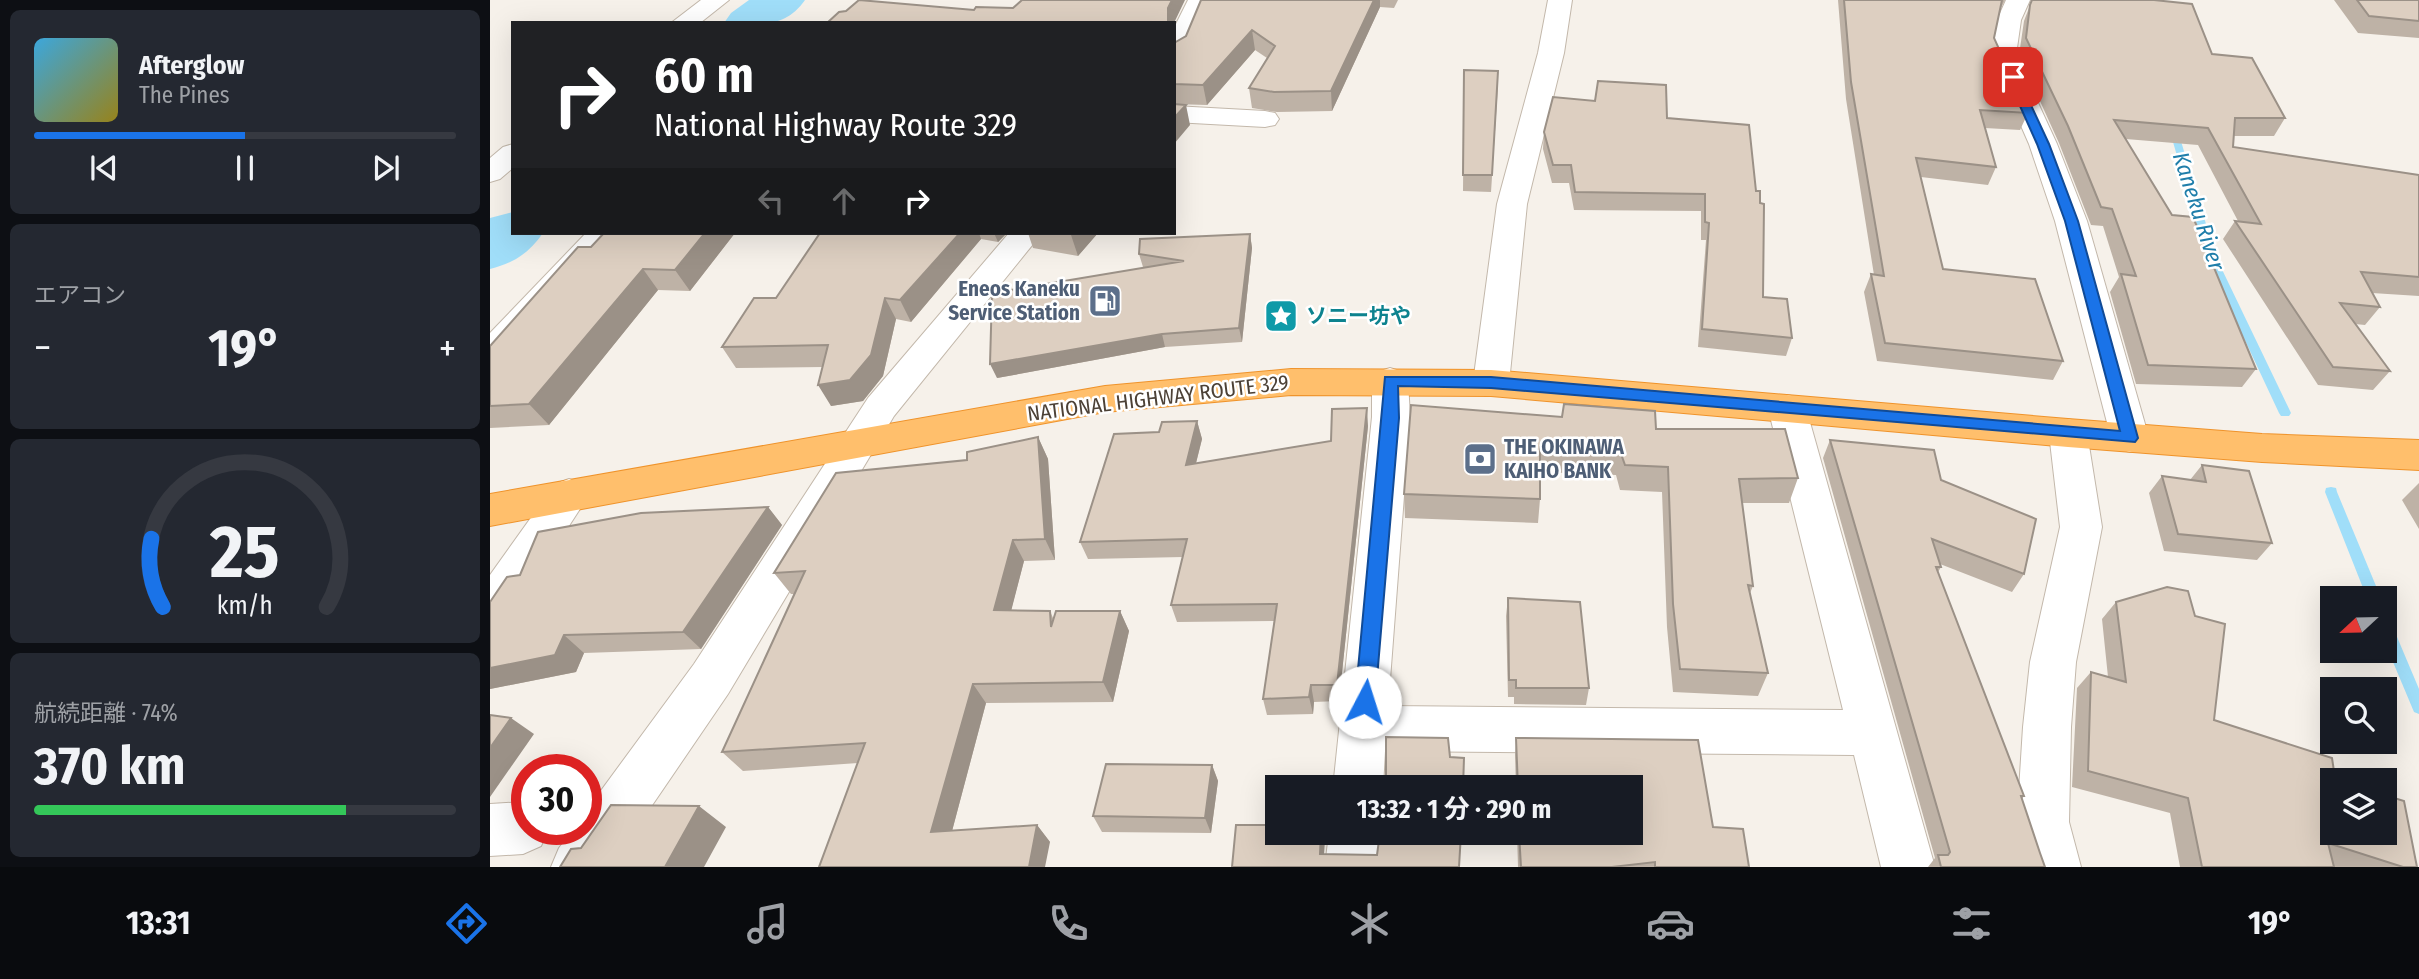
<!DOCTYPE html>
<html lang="ja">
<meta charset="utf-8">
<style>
:root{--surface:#171b24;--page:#242831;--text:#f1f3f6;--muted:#9ea1a6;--line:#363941;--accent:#1a73e8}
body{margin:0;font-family:"Fira Sans Condensed","Noto Sans JP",sans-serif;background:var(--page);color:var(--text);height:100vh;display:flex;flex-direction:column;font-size:26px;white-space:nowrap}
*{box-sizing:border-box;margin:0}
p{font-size:23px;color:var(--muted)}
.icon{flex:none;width:38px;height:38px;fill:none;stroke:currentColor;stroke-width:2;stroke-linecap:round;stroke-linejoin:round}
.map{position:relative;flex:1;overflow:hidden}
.drawer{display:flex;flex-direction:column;gap:10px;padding:10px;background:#0d0f14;width:490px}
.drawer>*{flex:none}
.hud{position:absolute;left:21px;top:21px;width:665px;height:214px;border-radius:0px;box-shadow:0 7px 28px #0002;background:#202124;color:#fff;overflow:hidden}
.needle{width:46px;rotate:248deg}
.controls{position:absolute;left:1830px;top:586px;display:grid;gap:14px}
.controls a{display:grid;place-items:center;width:77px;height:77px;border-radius:0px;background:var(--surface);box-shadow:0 7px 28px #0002;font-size:35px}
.speed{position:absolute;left:21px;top:754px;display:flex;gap:14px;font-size:35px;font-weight:700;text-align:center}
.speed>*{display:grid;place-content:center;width:91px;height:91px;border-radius:50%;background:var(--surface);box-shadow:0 7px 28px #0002;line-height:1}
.speed .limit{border:10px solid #d22;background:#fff;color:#111}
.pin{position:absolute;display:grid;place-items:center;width:60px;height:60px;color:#fff;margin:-30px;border-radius:14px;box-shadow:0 4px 10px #0006}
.me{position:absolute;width:77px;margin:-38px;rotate:5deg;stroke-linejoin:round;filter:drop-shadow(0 0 5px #0008)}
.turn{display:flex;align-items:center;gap:24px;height:147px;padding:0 28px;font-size:32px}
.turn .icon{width:91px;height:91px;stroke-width:2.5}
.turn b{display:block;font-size:49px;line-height:60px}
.lanes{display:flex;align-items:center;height:66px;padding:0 28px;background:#0003;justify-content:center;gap:35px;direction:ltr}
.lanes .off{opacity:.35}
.big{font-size:52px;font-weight:700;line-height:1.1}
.drawer .card{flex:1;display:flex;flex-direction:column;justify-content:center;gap:10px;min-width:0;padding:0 24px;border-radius:10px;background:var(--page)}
.drawer .dial{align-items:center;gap:0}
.dial svg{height:182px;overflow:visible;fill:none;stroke:var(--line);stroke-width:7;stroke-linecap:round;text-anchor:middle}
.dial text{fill:var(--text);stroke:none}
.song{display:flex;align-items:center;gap:21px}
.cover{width:84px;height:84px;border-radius:10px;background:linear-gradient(135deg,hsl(200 70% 55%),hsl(50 70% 35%))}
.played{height:7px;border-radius:4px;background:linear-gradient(90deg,var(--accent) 50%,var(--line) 50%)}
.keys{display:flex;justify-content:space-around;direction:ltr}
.heat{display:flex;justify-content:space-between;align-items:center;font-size:38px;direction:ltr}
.charge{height:10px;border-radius:5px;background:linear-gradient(90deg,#34c759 74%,var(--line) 0)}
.trip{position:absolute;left:775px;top:775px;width:378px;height:70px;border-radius:0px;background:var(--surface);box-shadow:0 7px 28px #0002;font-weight:700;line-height:70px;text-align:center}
.dock{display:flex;height:112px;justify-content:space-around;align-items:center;background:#090b0e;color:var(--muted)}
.dock .icon{width:49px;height:49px}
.dock .selected{color:var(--accent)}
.dock b{font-size:32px;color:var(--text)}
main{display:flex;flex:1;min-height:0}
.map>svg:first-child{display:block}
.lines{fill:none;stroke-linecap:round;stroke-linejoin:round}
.stream{fill:#a0def9;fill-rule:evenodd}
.river{fill:#a0def9;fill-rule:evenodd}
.minor-casing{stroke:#c3b8ab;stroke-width:2}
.highway-casing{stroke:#ef932b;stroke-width:2}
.minor{fill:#fff;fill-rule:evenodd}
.highway{fill:#ffbf6c;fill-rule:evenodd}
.wall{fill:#beb2a6}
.shaded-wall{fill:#9b9187}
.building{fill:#ddcfc1;stroke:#9b9187;stroke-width:2}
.route{fill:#1a73e8;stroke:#114b97;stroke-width:2}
.labels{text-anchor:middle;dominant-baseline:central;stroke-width:5;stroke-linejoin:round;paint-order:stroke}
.service-label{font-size:21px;font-weight:bold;fill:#4e5e75;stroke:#fff;text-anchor:end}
.culture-label{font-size:21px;font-weight:bold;fill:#0d838f;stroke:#fff;text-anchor:start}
.street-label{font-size:21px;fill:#4c4136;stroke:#fff}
.water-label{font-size:23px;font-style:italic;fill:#1f7eaa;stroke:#fff}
</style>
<main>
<section class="drawer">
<div class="card">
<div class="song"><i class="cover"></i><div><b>Afterglow</b><p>The Pines</p></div></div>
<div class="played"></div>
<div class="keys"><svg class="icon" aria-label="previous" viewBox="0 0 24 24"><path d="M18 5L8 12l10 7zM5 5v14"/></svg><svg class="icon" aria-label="pause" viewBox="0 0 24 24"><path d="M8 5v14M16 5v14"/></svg><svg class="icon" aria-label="next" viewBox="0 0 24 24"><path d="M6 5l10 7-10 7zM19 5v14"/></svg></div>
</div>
<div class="card"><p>エアコン</p>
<div class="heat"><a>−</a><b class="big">19°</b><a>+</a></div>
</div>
<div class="card dial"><svg viewBox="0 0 100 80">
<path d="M14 69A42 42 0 1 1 86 69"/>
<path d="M14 69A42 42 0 0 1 9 39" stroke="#1a73e8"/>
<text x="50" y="56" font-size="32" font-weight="700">25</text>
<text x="50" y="72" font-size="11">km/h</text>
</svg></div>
<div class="card"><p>航続距離 · 74%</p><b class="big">370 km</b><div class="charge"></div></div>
</section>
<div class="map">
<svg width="1929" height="867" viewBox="0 0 1929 867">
<rect width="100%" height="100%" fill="#f6f1ea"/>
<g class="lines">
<!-- stream -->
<path class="stream" d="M1683,125L1687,128L1726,257L1801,413L1799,416H1791L1789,413L1716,257L1679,128Z
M1841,487L1846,488L1847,492L1891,598H1877L1835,492L1836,488Z
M1895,619L1900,621L1902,625L1929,689V714L1924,712L1895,643Z"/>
<!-- river -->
<path class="river" d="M259,0H315C293,31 267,23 234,23L241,13Z
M23,212V233H53C39,253 24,263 0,269V218Z"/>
<defs>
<path id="minor" d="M211,0H239L210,23H181Z
M698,0H722L697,54L693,59L684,62V28Z
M1058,0H1082L1074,53L1037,204L1019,383L1014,392L1001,396L988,392L983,383L1007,204L1048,53Z
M1516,0H1540L1531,20L1526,55L1567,144L1597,221L1659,438L1654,448L1640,452L1626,448L1621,438L1565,221L1539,144L1500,55L1507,20Z
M684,106L775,111L785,113L789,119L785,125L775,127L684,122Z
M23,144V168L10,179L0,182V158L13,147Z
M96,233H129L13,364L0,367V333Z
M519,233H552L404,416L238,694L120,867H61L69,848L83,830H96V811L204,664L378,398Z
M900,368L913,372L918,381L920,417L898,706L1353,710L1278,408L1284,398L1297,395L1310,398L1316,408L1445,867H1391L1364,755L895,751L893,788H843L882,417V381L887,372Z
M1578,419L1592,423L1597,433L1612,527L1586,662L1581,727L1579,822L1591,867H1537L1527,822L1533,727L1540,662L1570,527L1559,433L1564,423Z
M79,479L93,484L99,495L16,623L0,629V575L65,484Z
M33,802L37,804V830H58L51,846L33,854L0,856V804Z
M839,833H891L889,867H835Z"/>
<path id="highway" d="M801,369L1001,370L1578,419L1772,434L1929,440V470L1772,462L1578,447L1001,396L801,395L615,412L0,526V494L615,386Z"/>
</defs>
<!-- minor casing -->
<use href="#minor" class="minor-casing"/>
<!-- highway casing -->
<use href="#highway" class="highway-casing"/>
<!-- minor -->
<use href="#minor" class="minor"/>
<!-- highway -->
<use href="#highway" class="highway"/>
</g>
<!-- wall -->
<path class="wall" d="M711,0H908L904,8L890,7L842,111L787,112L762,108L759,88L777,58L765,50L717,105L684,104V43L696,36Z
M1348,0H1515L1510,10L1504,38L1538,113L1530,130L1495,128L1506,167L1498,185L1431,177L1453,269L1573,361L1563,380L1387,361L1374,292L1381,274L1384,275L1356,99Z
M1542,0L1722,54L1795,118L1784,136H1744L1743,147L1929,175V296L1882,293L1890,307L1875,325L1865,324L1900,371L1883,390L1828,385L1733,239L1745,221H1748L1708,145L1636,139L1766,369L1752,387L1646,384L1620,292L1629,277L1613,226L1601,225L1569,143L1529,55L1534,21Z
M1844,0H1929V38L1868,33Z
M974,70L1008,86L1001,192L973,191Z
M1177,118L1273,297L1302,338L1296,356L1208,347L1216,240H1211V211L1084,210L1079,183H1062L1053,149L1054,132Z
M245,233L200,291L168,290L59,425L0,428V346L101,247Z
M330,233H517L508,242L491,239L421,322L406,319L393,376L373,401L341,406L333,367L246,368L232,347L286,298Z
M538,233H608L588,256L543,248Z
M760,234L762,248L752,342L675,347L507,378L655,268L653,267L649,254Z
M1072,417L1166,429L1308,478L1299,503H1252L1263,586L1260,593L1278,673L1268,696L1183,692L1177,627L1172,492L1130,490L1126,475L1050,472V499L1048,523L915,518L914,494Z
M707,421L712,439L706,463L841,441L878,426L849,701L824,702L823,714L777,715L773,699L784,621L687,622L681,605L693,557L598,559L590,542L669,432Z
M548,437L558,459L565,560L534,561L521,610L560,611L563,618L630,611L639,631L623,702L496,703L462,831L547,825L560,842L329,867L368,763L253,771L232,752L304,594H301L284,573L477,460Z
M1340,440L1451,480L1534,574L1522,592L1450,564L1451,567L1448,572L1534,796L1532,799L1550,853L1555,867H1438L1445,858L1333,458Z
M1712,465L1782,543L1767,560L1674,551L1659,493L1672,476L1700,480Z
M1929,483V529L1912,500Z
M278,507L292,525L211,649L94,653L86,672L0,689V602L30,575Z
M1018,598L1099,688L1096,705L1024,704V697H1018L1016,616Z
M1626,602L1724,720L1845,778L1927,867H1690L1680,813L1582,787L1587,688L1601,672L1618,677L1612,619Z
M1026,739L1208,740L1223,827L1253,829L1259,867H1028L1027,833H1141V788H1026L1025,755Z
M722,765L728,781L721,833L612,832L603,816Z"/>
<!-- shaded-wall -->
<path class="shaded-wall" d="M682,0H695L684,23H678V8Z
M884,0H890V7L842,111L841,91Z
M762,30L765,50L717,105L713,85Z
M696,105L700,125L684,144V118Z
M215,233H245L200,291L185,270Z
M470,233H489L491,239L421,322L410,300Z
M504,233H517L508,242Z
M583,233H608L588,256L581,235Z
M760,234L762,248L752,342L749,328Z
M153,269L168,290L59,425L39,404Z
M395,298L406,319L393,376L373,401L341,406L328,385Z
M672,334L675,347L507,378L500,364Z
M877,408L878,426L849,701L847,685Z
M707,421L712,439L701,483L696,465Z
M548,437L558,459L565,560L555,539Z
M278,507L292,525L211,649L193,632Z
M523,540L534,561L516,631L504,610Z
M630,611L639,631L623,702L613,682Z
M74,635L94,653L86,672L0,689V668Z
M483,684L496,703L457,850L441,832Z
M821,685L824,702L823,714L819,697Z
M21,718L44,734L0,797V748Z
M722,765L728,781L721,833L715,818Z
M209,806L236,827L214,867H175Z
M547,825L560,842L555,867H539Z
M831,833H834L835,841L833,867L830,854Z"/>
<!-- building -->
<path class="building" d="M369,0L484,10L486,7L523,8L532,0H682L678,8V23H337L349,12L356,11Z
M711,0H884L841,91L784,92L759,88L785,46L762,30L713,85L684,84V43L696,36Z
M1354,0H1512L1504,38L1538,113L1490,110L1506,167L1426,158L1453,269L1545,279L1573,361L1395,343L1381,274L1394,276L1361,82Z
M1542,0H1664L1702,4L1722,54L1762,58L1795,118H1745L1743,147L1929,175V277L1871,272L1890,307L1850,303L1900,371L1843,367L1745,221L1771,224L1718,128L1624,120L1682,215L1703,217L1766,369L1658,365L1631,274L1646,276L1622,209L1611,207L1578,126L1536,38L1540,5Z
M1867,0H1929V21L1879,16Z
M974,70L1008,71L1002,175H973Z
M1108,81L1176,85L1177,118L1259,125L1266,191H1270V203L1274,204L1273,297L1297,299L1302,338L1212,329L1219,223L1215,222V194L1085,192L1081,165H1063L1054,132L1063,97L1105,101Z
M684,104L696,105L684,118Z
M114,233H215L185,270L153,269L39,404L0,406V346L88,247H101Z
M330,233H470L410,300L395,298L381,355L360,380L328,385L338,345L232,347L264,298H286Z
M760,234L749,328L672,334L500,364L502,293L694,261L649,254L650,239Z
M1074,404L1165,411L1166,429H1295L1308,478L1249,479L1263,586L1258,585L1278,673L1190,669L1183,604L1178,467L1135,465L1130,451L1050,447V499L914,494L921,405L1072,417Z
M877,408L847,685H821L819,697L773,699L787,604L681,605L697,539L590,542L624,434L669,432L672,422L707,421L696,465L841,441L842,409Z
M548,437L555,539L523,540L504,610L560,611L561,627L566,611H630L613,682L483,684L441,832L547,825L539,867H329L375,743L232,752L315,571L284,573L346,473L477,460V452Z
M1340,440L1444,450L1451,480L1546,519L1534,574L1442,539L1451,567H1446L1534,796H1531L1550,853L1555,867H1451L1448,855H1458L1460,852Z
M1712,465L1759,471L1782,543L1688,534L1672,476L1716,482Z
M278,507L193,632L74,635L65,655L0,668V602L17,577L30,575L48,532L151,513Z
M1677,587L1698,591L1705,616L1735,624L1724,720L1842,758L1845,778L1852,780H1843V833H1895V795L1914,801L1927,867H1913L1838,843L1844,867H1712L1698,798L1598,771L1601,672L1636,682L1626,602Z
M1018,598L1090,602L1099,688H1026V680H1019Z
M0,715L21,718L0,748Z
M896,737L958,738L960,757L974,758L973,788H896Z
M1026,738L1208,740L1223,827L1253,829L1259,867H1165V862L1122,867H1031L1029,833H1141V788H1028Z
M616,764L722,765L715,818L603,816Z
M121,805L209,806L175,867H70L81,849L91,848Z
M746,825H788V833H831L830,854L887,855L890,833H971L969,867H742Z"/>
<!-- route -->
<path class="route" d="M1523,74L1528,77L1559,144L1588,221L1648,438L1645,442L1001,388L908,386L909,418L885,702L882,708L875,711L868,708L865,702L895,377H1001L1630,431L1575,221L1547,144L1517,77Z"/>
<!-- icons -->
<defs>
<symbol id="fuel-square" viewBox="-11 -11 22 22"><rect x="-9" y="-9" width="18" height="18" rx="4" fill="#5c6f8a" stroke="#fff"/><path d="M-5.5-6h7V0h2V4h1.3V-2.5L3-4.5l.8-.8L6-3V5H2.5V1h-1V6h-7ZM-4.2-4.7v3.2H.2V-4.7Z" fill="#fff"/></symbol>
<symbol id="sight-square" viewBox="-11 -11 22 22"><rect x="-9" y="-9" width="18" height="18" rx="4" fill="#0f9aa8" stroke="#fff"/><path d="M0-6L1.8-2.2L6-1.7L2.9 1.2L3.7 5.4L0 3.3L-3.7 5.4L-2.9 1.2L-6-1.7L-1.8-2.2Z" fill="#fff"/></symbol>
<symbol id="bank-square" viewBox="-11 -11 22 22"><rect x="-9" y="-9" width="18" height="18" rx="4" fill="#5c6f8a" stroke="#fff"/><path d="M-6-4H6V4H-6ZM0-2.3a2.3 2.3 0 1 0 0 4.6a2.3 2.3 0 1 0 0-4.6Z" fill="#fff"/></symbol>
</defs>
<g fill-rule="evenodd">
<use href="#fuel-square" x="596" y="282" width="38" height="38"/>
<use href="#sight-square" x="772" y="297" width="38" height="38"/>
<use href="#bank-square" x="971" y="440" width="38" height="38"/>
</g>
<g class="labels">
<!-- service labels -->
<g class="service-label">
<text x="590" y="289">Eneos Kaneku<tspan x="590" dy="24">Service Station</tspan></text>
<text x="1014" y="447" text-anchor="start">THE OKINAWA<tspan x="1014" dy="24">KAIHO BANK</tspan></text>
</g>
<!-- culture labels -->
<g class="culture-label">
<text x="816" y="316">ソニー坊や</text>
</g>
<!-- street labels -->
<g class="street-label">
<text transform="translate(668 398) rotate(-7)">NATIONAL HIGHWAY ROUTE 329</text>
</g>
<!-- water labels -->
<g class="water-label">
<text transform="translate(1709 211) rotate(72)">Kaneku River</text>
</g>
</g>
</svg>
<div class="controls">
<a><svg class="needle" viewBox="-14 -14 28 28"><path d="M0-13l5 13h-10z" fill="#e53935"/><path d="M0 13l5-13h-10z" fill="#9ea1a6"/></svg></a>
<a><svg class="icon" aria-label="search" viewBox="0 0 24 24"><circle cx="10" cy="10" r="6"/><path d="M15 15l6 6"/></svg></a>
<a><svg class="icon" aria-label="layers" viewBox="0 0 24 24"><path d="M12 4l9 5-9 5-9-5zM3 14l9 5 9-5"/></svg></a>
</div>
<div class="speed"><div class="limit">30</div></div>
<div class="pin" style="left:1523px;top:77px;background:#d93025"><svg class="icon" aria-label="arrive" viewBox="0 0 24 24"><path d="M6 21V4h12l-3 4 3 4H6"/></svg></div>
<svg class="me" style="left:875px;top:702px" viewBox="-20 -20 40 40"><circle r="19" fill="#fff"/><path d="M0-13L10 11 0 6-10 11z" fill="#1a73e8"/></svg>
<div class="trip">13:32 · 1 分 · 290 m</div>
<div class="hud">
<div class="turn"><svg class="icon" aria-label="right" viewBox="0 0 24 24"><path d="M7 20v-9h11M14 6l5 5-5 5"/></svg><div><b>60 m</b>National Highway Route 329</div></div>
<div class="lanes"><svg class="icon off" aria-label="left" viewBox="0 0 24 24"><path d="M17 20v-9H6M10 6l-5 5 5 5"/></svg><svg class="icon off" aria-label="ahead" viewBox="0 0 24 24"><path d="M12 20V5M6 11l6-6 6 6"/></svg><svg class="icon" aria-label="right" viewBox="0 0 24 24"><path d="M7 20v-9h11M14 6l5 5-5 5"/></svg></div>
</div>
</div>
</main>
<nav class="dock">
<b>13:31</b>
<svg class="icon selected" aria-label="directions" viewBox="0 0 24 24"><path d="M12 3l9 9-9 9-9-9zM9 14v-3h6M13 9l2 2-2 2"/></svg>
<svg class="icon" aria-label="music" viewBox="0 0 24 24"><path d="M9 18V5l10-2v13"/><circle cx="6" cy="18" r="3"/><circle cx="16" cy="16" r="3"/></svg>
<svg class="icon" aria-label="phone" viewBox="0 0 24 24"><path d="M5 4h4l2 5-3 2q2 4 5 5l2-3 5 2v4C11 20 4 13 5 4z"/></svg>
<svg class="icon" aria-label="climate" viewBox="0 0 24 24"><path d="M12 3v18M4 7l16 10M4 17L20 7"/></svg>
<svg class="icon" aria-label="car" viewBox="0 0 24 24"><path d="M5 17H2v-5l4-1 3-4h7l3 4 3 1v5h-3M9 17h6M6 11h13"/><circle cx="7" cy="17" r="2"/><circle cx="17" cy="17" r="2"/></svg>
<svg class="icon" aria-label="filters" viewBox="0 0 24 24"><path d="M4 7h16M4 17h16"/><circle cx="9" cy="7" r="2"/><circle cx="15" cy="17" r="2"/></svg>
<b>19°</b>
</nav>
